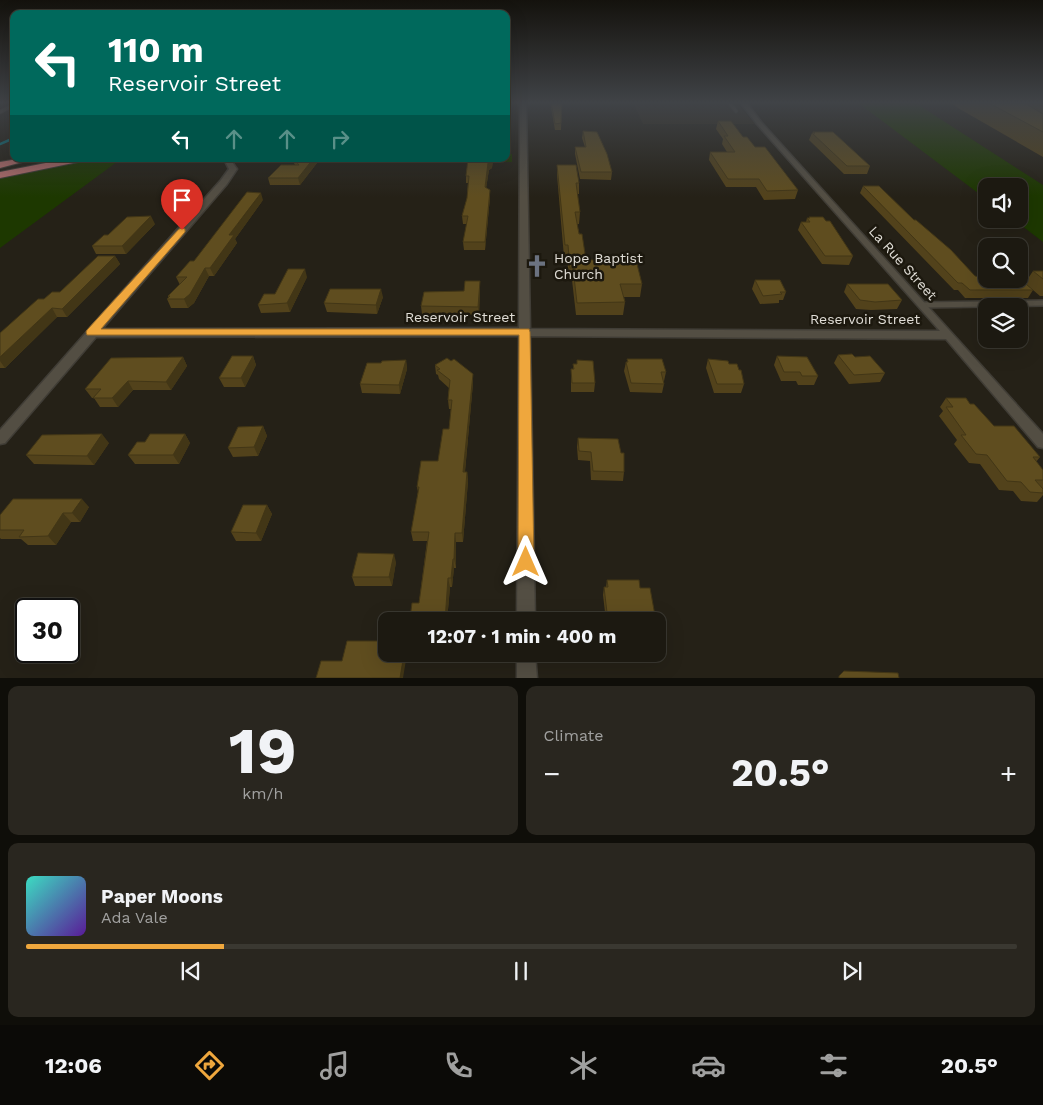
<!DOCTYPE html>
<meta charset="utf-8">
<style>
:root{--surface:#1c1911;--page:#29261f;--text:#f1f3f6;--muted:#a0a09f;--line:#3a3831;--accent:#efa73d}
body{margin:0;font-family:"Work Sans",sans-serif;background:var(--page);color:var(--text);height:100vh;display:flex;flex-direction:column;font-size:19px;white-space:nowrap}
*{box-sizing:border-box;margin:0}
p{font-size:16px;color:var(--muted)}
.icon{flex:none;width:28px;height:28px;fill:none;stroke:currentColor;stroke-width:2;stroke-linecap:round;stroke-linejoin:round}
.map{position:relative;height:678px;overflow:hidden}
.sheet{display:flex;flex-direction:column;gap:8px;padding:8px;background:#0f0e09;flex:1}
.sheet>*{flex:none}
.hud{position:absolute;left:10px;top:10px;width:500px;height:152px;border-radius:10px;box-shadow:0 5px 20px #0002,0 0 0 1px var(--line);background:#00695c;color:#fff;overflow:hidden}
.controls{position:absolute;left:978px;top:178px;display:grid;gap:10px}
.controls a{display:grid;place-items:center;width:50px;height:50px;border-radius:10px;background:var(--surface);box-shadow:0 5px 20px #0002,0 0 0 1px var(--line);font-size:25px}
.speed{position:absolute;left:15px;top:598px;display:flex;gap:10px;font-size:25px;font-weight:700;text-align:center}
.speed>*{display:grid;place-content:center;width:65px;height:65px;border-radius:50%;background:var(--surface);box-shadow:0 5px 20px #0002,0 0 0 1px var(--line);line-height:1}
.speed .limit{border:2px solid #111;border-radius:8px;background:#fff;color:#111}
.pin{position:absolute;display:grid;place-items:center;width:42px;height:42px;color:#fff;margin:-51px -21px;border-radius:50% 50% 50% 0;rotate:-45deg;box-shadow:0 0 5px #0007}
.pin .icon{rotate:45deg}
.me{position:absolute;width:55px;margin:-28px;rotate:0deg;stroke-linejoin:round;filter:drop-shadow(0 0 4px #0008)}
.turn{display:flex;align-items:center;gap:18px;height:105px;padding:0 15px;font-size:22px}
.turn .icon{width:65px;height:65px;stroke-width:2.5}
.turn b{display:block;font-size:35px;line-height:42px}
.lanes{display:flex;align-items:center;height:48px;padding:0 15px;background:#0003;justify-content:center;gap:25px;direction:ltr}
.lanes .off{opacity:.35}
.big{font-size:38px;font-weight:700;line-height:1.1}
.sheet .card{flex:1;display:flex;flex-direction:column;justify-content:center;gap:8px;min-width:0;padding:0 18px;border-radius:10px;background:var(--page)}
.sheet .dial{align-items:center;gap:0}
.dial b{font-size:65px;line-height:1}
.song{display:flex;align-items:center;gap:15px}
.cover{width:60px;height:60px;border-radius:8px;background:linear-gradient(135deg,hsl(170 70% 55%),hsl(270 70% 35%))}
.played{height:5px;border-radius:2px;background:linear-gradient(90deg,var(--accent) 20%,var(--line) 20%)}
.keys{display:flex;justify-content:space-around;direction:ltr}
.heat{display:flex;justify-content:space-between;align-items:center;font-size:28px;direction:ltr}
.sheet .tiles{flex:1;display:grid;gap:8px;grid-template-columns:1fr 1fr}
.card:last-child{grid-column:span 2}
.trip{position:absolute;left:378px;top:612px;width:288px;height:50px;border-radius:10px;background:var(--surface);box-shadow:0 5px 20px #0002,0 0 0 1px var(--line);font-weight:700;line-height:50px;text-align:center}
.tabs{display:flex;height:80px;justify-content:space-around;align-items:center;background:#0b0a07;color:var(--muted)}
.tabs .icon{width:35px;height:35px}
.tabs .selected{color:var(--accent)}
.tabs b{font-size:22px;color:var(--text)}
.map>svg:first-child{display:block}
.built{fill:#312a1b}
.green{fill:#1d3800}
.lines{fill:none;stroke-linecap:round;stroke-linejoin:round}
.stream{stroke:#067a87;stroke-width:2.5}
.service-far1-casing{stroke:#403d36;stroke-width:4.5}
.service-casing{stroke:#403d36;stroke-width:8}
.minor-casing{stroke:#403d36;stroke-width:3}
.primary-casing{stroke:#403d36;stroke-width:2}
.service-far1{stroke:#534e43;stroke-width:3}
.service{stroke:#534e43;stroke-width:5}
.minor{fill:#534e43;fill-rule:evenodd}
.primary{fill:#b56f6e;fill-rule:evenodd}
.wall{fill:#52421b}
.shaded-wall{fill:#423616}
.building{fill:#5f4d1f;stroke:#423616}
.route{fill:#efa73d;stroke:#9b6d28}
.labels{text-anchor:middle;dominant-baseline:central;stroke-width:5;stroke-linejoin:round;paint-order:stroke}
.poi-label{font-size:14px;fill:#e0ddd6;stroke:#1c180e;text-anchor:start}
.street-label{font-size:14px;fill:#e0ddd6;stroke:#1c180e}
</style>
<div class="map">
<svg width="1043" height="678" viewBox="0 0 1043 678">
<rect width="100%" height="100%" fill="#252117"/>
<!-- built -->
<path class="built" d="M633,102H736L755,124H643Z"/>
<!-- green -->
<path class="green" d="M857,102H914L1043,185V242L1013,219H1019V186H986V199Z
M506,154H512V162H385L386,159H506Z
M90,159H121L0,248V178Z"/>
<g class="lines">
<!-- stream -->
<path class="stream" d="M0,144L14,138"/>
<defs>
<path id="service-far1" d="M729,102L736,111
M0,112L14,105"/>
<path id="service" d="M922,305L1043,303"/>
<path id="minor" d="M520,102H526L530,329L940,331L757,124L740,102H746L761,122L1043,434V448L1038,447L946,339L530,336L535,621H517L519,336L96,337L5,443L0,444V430L221,180L229,169L224,159H230L237,169L227,184L102,329L519,328Z
M517,654H535L537,678H517Z"/>
<path id="primary" d="M18,159H34L0,168V162Z
M66,159H82L78,162L0,178V172Z"/>
</defs>
<!-- service-far1 casing -->
<use href="#service-far1" class="service-far1-casing"/>
<!-- service casing -->
<use href="#service" class="service-casing"/>
<!-- minor casing -->
<use href="#minor" class="minor-casing"/>
<!-- primary casing -->
<use href="#primary" class="primary-casing"/>
<!-- service-far1 -->
<use href="#service-far1" class="service-far1"/>
<!-- service -->
<use href="#service" class="service"/>
<!-- minor -->
<use href="#minor" class="minor"/>
<!-- primary -->
<use href="#primary" class="primary"/>
</g>
<!-- wall -->
<path class="wall" d="M550,102H562L561,130H555Z
M950,102H1043V157L958,108Z
M718,121L743,137L755,147L798,190L795,199L764,200L756,187H726L709,160L710,152H727L722,144L723,139L716,129Z
M583,131L612,172L611,180L580,179L575,154V147H585L582,138Z
M813,132L870,166L867,174H844L809,140L812,133H813Z
M292,159H316L317,163L300,185H270L268,178L295,165Z
M468,159H493L492,168L489,170L486,188L490,197L485,250H464L463,242L467,224H463L462,216L467,198L468,183H466V176Z
M557,165L579,183V194H577L580,212L579,224H577L586,260L642,284L640,297H624L625,302L623,315H576L572,280H569L567,257H564L557,175Z
M863,186L975,276L982,278L1025,283L1033,271H1043V296H1040L1033,290L1028,298H965L958,290H954L860,193Z
M263,200L235,239L237,243L214,276H209L194,303L188,308H171L167,299L168,298V296L180,285L176,277Z
M809,217L853,256L849,265L822,264L798,230L801,222H806L807,218H809Z
M155,224L126,254H96L92,246L108,235Z
M115,256L120,264L67,317H57L5,368H0V333L44,299L60,292Z
M307,277L290,312L261,313L258,305L275,294Z
M755,280L786,292L783,300H779V303L760,304L752,289Z
M847,284L902,300L897,309L871,310L856,309L844,292Z
M480,289L479,315L422,314L421,306Z
M383,297L377,314L327,312L324,303Z
M838,355L855,357L885,373L880,382L849,384L834,363Z
M253,356L256,365L245,387H224L219,378Z
M777,356L818,376L814,385H798L796,381H781L774,365Z
M183,357L187,366L171,390H133L118,407H100L94,398H92L85,389Z
M627,359L666,372L664,381H663L664,384L662,393L630,392L624,371L626,362H627Z
M708,359L729,364L744,384L741,393H714L706,368Z
M406,360L407,369L400,394L362,393L360,384L381,363Z
M451,361L473,374V383L465,472H467L468,481L463,542H456V568H454L452,587H450L447,621H410V618L419,603L427,541H413L411,532L418,492L417,487L438,461L449,429L451,409H449L448,400L449,388L439,379L438,375L436,374L435,365Z
M573,364L595,383L594,392H571V369H573Z
M946,398L970,404L994,426L1040,457L1036,462L1043,470V495L1037,502L1021,501L1013,491L999,490L980,464L969,463L954,444L957,440L939,416L943,411L940,407Z
M263,426L267,436L258,456L233,457L228,448Z
M185,434L190,443L179,464H135L128,455L145,442Z
M578,438L624,472L623,481L591,480L590,461L578,460L577,447Z
M109,443L94,465L34,464L26,455Z
M267,505L272,514L261,541H236L231,532Z
M89,507L80,522H71L56,545H28L21,539H1L0,538V515Z
M396,562L392,586H355L352,577Z
M607,580L656,621H606L603,595L604,587H606Z"/>
<!-- shaded-wall -->
<path class="shaded-wall" d="M313,159H316L317,163L300,185L298,178Z
M492,159H493L492,168L489,170L485,195V187L488,163Z
M490,190V197L485,250V242Z
M261,193L263,200L235,239L237,243L214,276L210,268L229,235Z
M151,216L155,224L126,254L122,246Z
M115,256L120,264L67,317L62,309Z
M205,268L209,276L194,303L188,308L184,299Z
M305,269L307,277L290,312L287,303Z
M480,281V289L479,315L478,307Z
M381,289L383,297L377,314L376,305Z
M52,308L57,317L5,368L0,361V357Z
M253,356L256,365L245,387L241,378Z
M183,357L187,366L171,390L166,382Z
M406,360L407,369L400,394L399,385Z
M473,374V383L464,481L463,472Z
M128,381L133,390L118,407L112,398Z
M263,426L267,436L258,456L254,447Z
M102,434L109,443L94,465L87,456Z
M185,434L190,443L179,464L173,455Z
M467,472L468,481L463,542L462,533Z
M82,499L89,507L80,522L72,513Z
M267,505L272,514L261,541L256,533Z
M63,513L71,522L56,545L48,536Z
M455,533L456,542V568L454,559Z
M394,554L396,562L392,586L389,577Z
M453,559L454,568L452,587L451,578Z
M448,578L450,587L447,621H445Z
M404,654H407L403,678H400Z"/>
<!-- building -->
<path class="building" d="M551,102H562L561,123L555,124Z
M987,102H1023L1043,114V132Z
M1035,102H1043V107Z
M718,121H731L743,137H747L755,147H765L798,190L767,191L759,179H728L710,152H735L724,136H728Z
M583,131L597,132L607,154L612,172H581L575,147H586Z
M813,132H833L870,166H847L812,133H815Z
M294,159H313L298,178H268L281,165H299Z
M468,159H492V161L488,163L485,187L490,190L485,242H463L468,216H462L467,198L469,176H466Z
M557,165H576L579,183H576L580,212H575L579,234H582L586,260H636L642,284H620L625,302L577,303L573,268H570L568,245H565Z
M863,186H879L914,220H916L951,250L975,276L982,278L986,279H1020L1033,290H970L962,283H958Z
M247,192L261,193L229,235H234L210,268H205L190,294L184,299H167L170,296H168L187,277H176L190,261H194Z
M151,216L122,246H92L104,235H108L127,217Z
M809,217H823L826,221H830L853,256H825L801,222H810L807,218H810Z
M98,256H115L62,309L52,308L0,357V333L38,299H44L52,292H60Z
M288,269H305L287,303L258,305L264,294H275Z
M1033,271H1043V279Z
M755,280H780L786,292H780L782,294L763,296Z
M465,281H480L478,307L421,306L424,292L464,291Z
M847,284H888L902,300L875,302L860,300Z
M330,289H381L376,305L324,303Z
M852,354L855,357L870,356L885,373L854,375L838,355Z
M232,356H253L241,378H219Z
M777,356L807,357L818,376H802L800,372H784Z
M183,357L166,382L128,381L112,398H93L101,389H85L111,358Z
M447,358L451,361L454,359L473,374L463,472H467L462,533H455L454,559H453L451,578H448L445,621H417V618H410L412,603H419L429,532H411L419,487H417L421,461H438L443,429H449L452,400H448L450,380L437,370L440,369L435,365Z
M627,359H662L666,372H661L664,384L631,383L626,362H628Z
M708,359L728,361L729,364H737L739,370H741L744,384H717Z
M406,360L399,385L360,384L367,363H381L382,361Z
M577,360L593,361L595,383H572L571,369H574L573,364H577Z
M946,398H966L970,404H974L994,426H1014L1040,457H1033L1043,470V480H1035L1043,489V493L1030,492L1021,482L1007,481L987,455L976,454L961,435H966L946,407H953Z
M263,426L254,447L228,448L238,427Z
M102,434L87,456L26,455L42,435Z
M150,434H185L173,455H128L137,442H145Z
M578,438L618,439L621,453H624V472L593,471L591,452L579,451Z
M13,499H82L72,513H63L48,536L19,537L24,530H0V515Z
M243,505H267L256,533L231,532Z
M358,553L394,554L389,577H352Z
M607,580H639L640,588H650L656,621H608L604,587H608Z
M347,641H386V654H404L400,678H316L321,661H342Z
M844,671L898,673L899,678H839V676Z"/>
<!-- sky -->
<linearGradient id="sky" x2="0" y2="1"><stop stop-color="#14120d"/><stop offset="0.52" stop-color="#404347"/><stop offset="1" stop-color="#404347" stop-opacity="0"/></linearGradient>
<rect width="1043" height="197" fill="url(#sky)"/>
<!-- route -->
<path class="route" d="M182,228L185,229V232L101,329H529L530,332L534,562L532,568L526,570L520,568L518,562L519,335H87L86,332L87,330L179,229Z"/>
<!-- icons -->
<defs>
<symbol id="church-bare" viewBox="-9 -9 18 18"><path d="M-1.2-6h2.4v3.5h3.3v2.4h-3.3V6h-2.4V-.1h-3.3v-2.4h3.3Z" fill="#6b7280" stroke="#1c180e" stroke-width="2.5" paint-order="stroke"/></symbol>
</defs>
<g fill-rule="evenodd">
<use href="#church-bare" x="521" y="250" width="32" height="32"/>
</g>
<g class="labels">
<!-- poi labels -->
<g class="poi-label">
<text x="554" y="258">Hope Baptist<tspan x="554" dy="16">Church</tspan></text>
</g>
<!-- street labels -->
<g class="street-label">
<text transform="translate(903 263) rotate(48)">La Rue Street</text>
<text x="460" y="317">Reservoir Street</text>
<text x="865" y="319">Reservoir Street</text>
</g>
</g>
</svg>
<div class="controls">
<a><svg class="icon" aria-label="sound" viewBox="0 0 24 24"><path d="M4 9h4l5-4v14l-5-4H4zM17 9q2 3 0 6"/></svg></a>
<a><svg class="icon" aria-label="search" viewBox="0 0 24 24"><circle cx="10" cy="10" r="6"/><path d="M15 15l6 6"/></svg></a>
<a><svg class="icon" aria-label="layers" viewBox="0 0 24 24"><path d="M12 4l9 5-9 5-9-5zM3 14l9 5 9-5"/></svg></a>
</div>
<div class="speed"><div class="limit">30</div></div>
<div class="pin" style="left:182px;top:230px;background:#d93025"><svg class="icon" aria-label="arrive" viewBox="0 0 24 24"><path d="M6 21V4h12l-3 4 3 4H6"/></svg></div>
<svg class="me" style="left:526px;top:562px" viewBox="-20 -20 40 40"><path d="M0-17L14 15 0 8-14 15z" fill="#efa73d" stroke="#fff" stroke-width="4"/></svg>
<div class="trip">12:07 · 1 min · 400 m</div>
<div class="hud">
<div class="turn"><svg class="icon" aria-label="left" viewBox="0 0 24 24"><path d="M17 20v-9H6M10 6l-5 5 5 5"/></svg><div><b>110 m</b>Reservoir Street</div></div>
<div class="lanes"><svg class="icon" aria-label="left" viewBox="0 0 24 24"><path d="M17 20v-9H6M10 6l-5 5 5 5"/></svg><svg class="icon off" aria-label="ahead" viewBox="0 0 24 24"><path d="M12 20V5M6 11l6-6 6 6"/></svg><svg class="icon off" aria-label="ahead" viewBox="0 0 24 24"><path d="M12 20V5M6 11l6-6 6 6"/></svg><svg class="icon off" aria-label="right" viewBox="0 0 24 24"><path d="M7 20v-9h11M14 6l5 5-5 5"/></svg></div>
</div>
</div>
<section class="sheet">
<div class="tiles">
<div class="card dial"><b>19</b><p>km/h</p></div>
<div class="card"><p>Climate</p>
<div class="heat"><a>−</a><b class="big">20.5°</b><a>+</a></div>
</div>
<div class="card">
<div class="song"><i class="cover"></i><div><b>Paper Moons</b><p>Ada Vale</p></div></div>
<div class="played"></div>
<div class="keys"><svg class="icon" aria-label="previous" viewBox="0 0 24 24"><path d="M18 5L8 12l10 7zM5 5v14"/></svg><svg class="icon" aria-label="pause" viewBox="0 0 24 24"><path d="M8 5v14M16 5v14"/></svg><svg class="icon" aria-label="next" viewBox="0 0 24 24"><path d="M6 5l10 7-10 7zM19 5v14"/></svg></div>
</div>
</div>
</section>
<nav class="tabs">
<b>12:06</b>
<svg class="icon selected" aria-label="directions" viewBox="0 0 24 24"><path d="M12 3l9 9-9 9-9-9zM9 14v-3h6M13 9l2 2-2 2"/></svg>
<svg class="icon" aria-label="music" viewBox="0 0 24 24"><path d="M9 18V5l10-2v13"/><circle cx="6" cy="18" r="3"/><circle cx="16" cy="16" r="3"/></svg>
<svg class="icon" aria-label="phone" viewBox="0 0 24 24"><path d="M5 4h4l2 5-3 2q2 4 5 5l2-3 5 2v4C11 20 4 13 5 4z"/></svg>
<svg class="icon" aria-label="climate" viewBox="0 0 24 24"><path d="M12 3v18M4 7l16 10M4 17L20 7"/></svg>
<svg class="icon" aria-label="car" viewBox="0 0 24 24"><path d="M5 17H2v-5l4-1 3-4h7l3 4 3 1v5h-3M9 17h6M6 11h13"/><circle cx="7" cy="17" r="2"/><circle cx="17" cy="17" r="2"/></svg>
<svg class="icon" aria-label="filters" viewBox="0 0 24 24"><path d="M4 7h16M4 17h16"/><circle cx="9" cy="7" r="2"/><circle cx="15" cy="17" r="2"/></svg>
<b>20.5°</b>
</nav>
